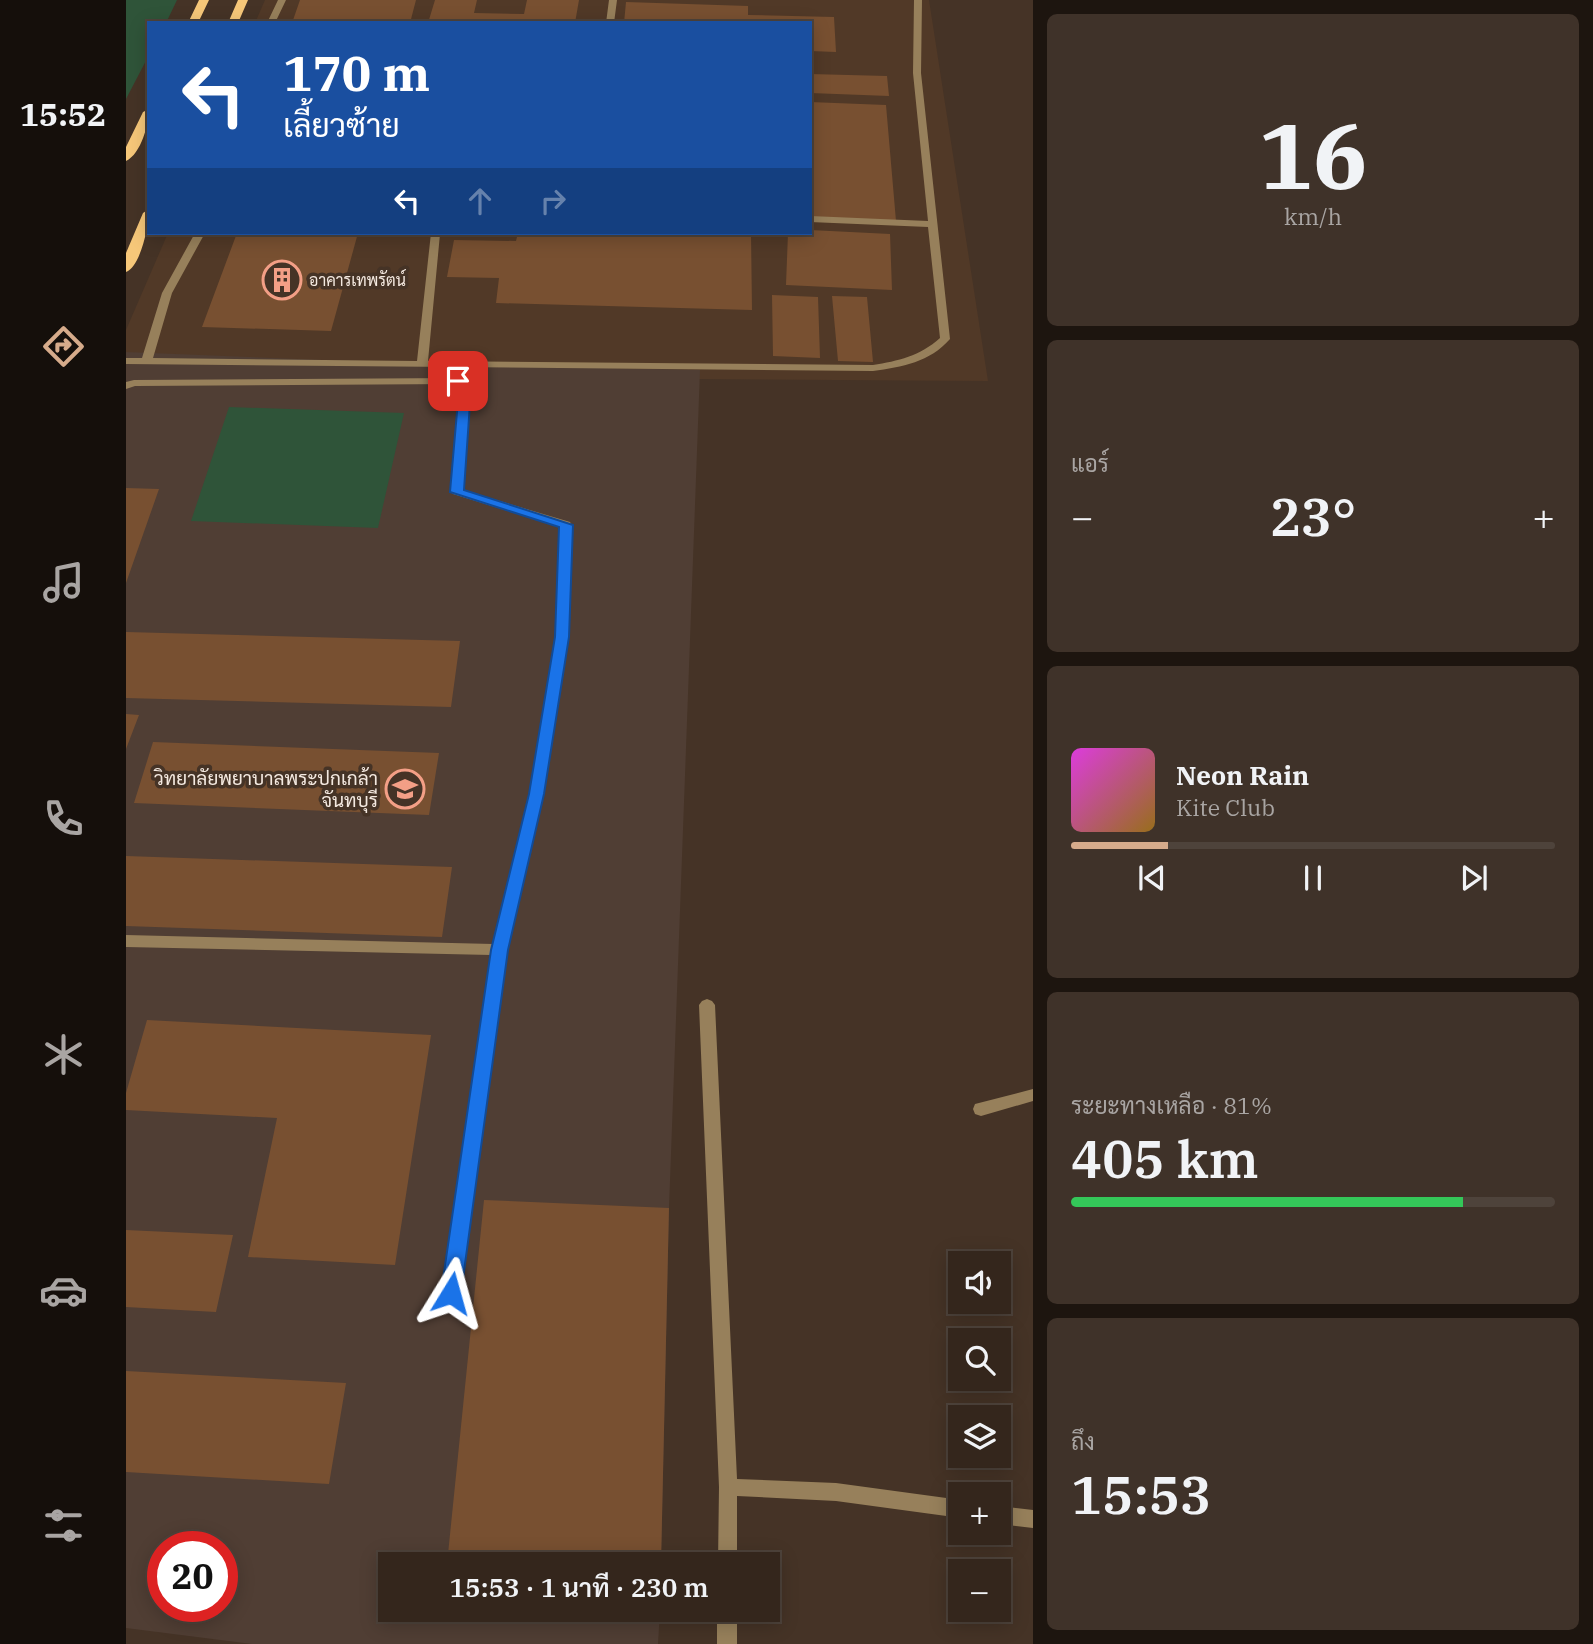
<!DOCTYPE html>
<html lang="th">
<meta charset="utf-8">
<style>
:root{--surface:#34261c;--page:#3f3229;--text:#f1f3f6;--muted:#a9a5a3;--line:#4e433b;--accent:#d6ab8b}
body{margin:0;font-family:"IBM Plex Serif",Sarabun,serif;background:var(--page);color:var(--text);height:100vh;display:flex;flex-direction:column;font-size:26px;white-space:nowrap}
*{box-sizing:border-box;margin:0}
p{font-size:23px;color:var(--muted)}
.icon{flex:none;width:38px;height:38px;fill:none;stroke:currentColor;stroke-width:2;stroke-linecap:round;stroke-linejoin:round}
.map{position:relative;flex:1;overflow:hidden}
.details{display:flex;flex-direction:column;gap:14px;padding:14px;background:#1d150f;width:560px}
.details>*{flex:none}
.banner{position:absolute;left:21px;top:21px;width:665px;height:214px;border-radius:0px;box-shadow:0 4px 18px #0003,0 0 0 2px var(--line);background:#1a4fa0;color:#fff;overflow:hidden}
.tools{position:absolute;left:822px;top:1251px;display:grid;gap:14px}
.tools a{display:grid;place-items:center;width:63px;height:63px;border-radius:0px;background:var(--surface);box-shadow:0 4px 18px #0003,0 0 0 2px var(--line);font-size:35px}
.speed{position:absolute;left:21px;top:1531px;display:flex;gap:14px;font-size:35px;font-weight:700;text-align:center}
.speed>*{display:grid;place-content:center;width:91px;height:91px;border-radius:50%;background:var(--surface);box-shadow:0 4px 18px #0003,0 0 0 2px var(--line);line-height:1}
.speed .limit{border:10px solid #d22;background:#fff;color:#111}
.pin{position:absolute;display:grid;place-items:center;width:60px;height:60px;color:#fff;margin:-30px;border-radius:14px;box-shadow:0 4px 10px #0006}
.me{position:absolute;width:77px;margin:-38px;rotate:8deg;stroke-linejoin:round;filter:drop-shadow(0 0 5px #0008)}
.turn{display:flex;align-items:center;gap:24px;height:147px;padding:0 21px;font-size:32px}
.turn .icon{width:91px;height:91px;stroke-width:2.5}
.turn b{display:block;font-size:49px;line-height:60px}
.lanes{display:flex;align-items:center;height:66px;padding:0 21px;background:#0003;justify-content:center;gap:35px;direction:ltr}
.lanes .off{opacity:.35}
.big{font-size:52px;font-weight:600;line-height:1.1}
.details .tile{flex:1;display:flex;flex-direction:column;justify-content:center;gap:10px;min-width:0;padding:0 24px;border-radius:10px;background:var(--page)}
.details .dial{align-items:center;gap:0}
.dial b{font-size:91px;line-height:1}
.song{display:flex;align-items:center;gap:21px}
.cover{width:84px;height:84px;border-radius:10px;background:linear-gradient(135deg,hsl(300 70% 55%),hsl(40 70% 35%))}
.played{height:7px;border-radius:4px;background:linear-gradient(90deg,var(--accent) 20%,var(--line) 20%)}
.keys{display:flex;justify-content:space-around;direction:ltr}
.heat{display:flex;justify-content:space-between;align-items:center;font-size:38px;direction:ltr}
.charge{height:10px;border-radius:5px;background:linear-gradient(90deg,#34c759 81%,var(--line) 0)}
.trip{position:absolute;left:252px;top:1552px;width:402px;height:70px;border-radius:0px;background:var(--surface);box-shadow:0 4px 18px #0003,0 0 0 2px var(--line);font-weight:600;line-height:70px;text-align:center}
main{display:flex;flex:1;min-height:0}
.dock{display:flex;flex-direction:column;width:126px;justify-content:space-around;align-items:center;background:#150f0b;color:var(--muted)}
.dock .icon{width:49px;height:49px}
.dock .active{color:var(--accent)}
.dock b{font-size:32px;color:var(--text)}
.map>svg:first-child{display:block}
.built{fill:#513927}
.education{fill:#503e34;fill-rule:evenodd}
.green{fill:#2f5439}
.building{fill:#785031}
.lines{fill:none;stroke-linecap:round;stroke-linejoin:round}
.service{fill:#97805b;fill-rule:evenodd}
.minor{fill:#97805b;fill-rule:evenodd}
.primary{fill:#f6c779;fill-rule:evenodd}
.route{fill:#1a73e8;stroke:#114b97;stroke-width:2}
.labels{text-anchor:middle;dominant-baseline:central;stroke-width:7;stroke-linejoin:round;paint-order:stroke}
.far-poi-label{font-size:16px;fill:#f4e9e0;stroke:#453326;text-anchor:start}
.poi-label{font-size:19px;fill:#f4e9e0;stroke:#453326;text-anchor:end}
</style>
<main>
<nav class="dock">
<b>15:52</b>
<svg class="icon active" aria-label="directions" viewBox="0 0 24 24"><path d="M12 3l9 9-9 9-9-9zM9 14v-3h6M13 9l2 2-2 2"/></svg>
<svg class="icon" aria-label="music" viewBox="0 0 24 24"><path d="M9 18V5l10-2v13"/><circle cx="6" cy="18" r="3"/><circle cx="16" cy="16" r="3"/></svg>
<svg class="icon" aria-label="phone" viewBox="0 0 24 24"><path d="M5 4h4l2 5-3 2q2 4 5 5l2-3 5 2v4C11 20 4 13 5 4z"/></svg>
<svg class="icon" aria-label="climate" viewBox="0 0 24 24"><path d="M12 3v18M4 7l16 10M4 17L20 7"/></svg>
<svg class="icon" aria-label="car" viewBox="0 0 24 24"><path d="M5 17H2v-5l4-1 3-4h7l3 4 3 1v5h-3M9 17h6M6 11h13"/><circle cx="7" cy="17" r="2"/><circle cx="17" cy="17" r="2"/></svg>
<svg class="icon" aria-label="filters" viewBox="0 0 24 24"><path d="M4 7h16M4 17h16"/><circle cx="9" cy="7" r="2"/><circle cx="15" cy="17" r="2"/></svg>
</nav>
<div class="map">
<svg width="907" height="1644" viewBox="0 0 907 1644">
<rect width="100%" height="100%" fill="#453326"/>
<!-- built -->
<path class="built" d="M139,0H803L862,381L0,375V330L42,233H684V23H129Z"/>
<!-- education -->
<path class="education" d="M0,352L296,364L574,370L543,1208L535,1564H264V1610H534L532,1644H126L0,1628ZM37,1547H96V1606H37Z"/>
<!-- green -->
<path class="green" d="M0,0H51L40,23H23V55L0,99Z
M103,407L278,413L252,528L65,521Z"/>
<!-- building -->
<path class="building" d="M174,0H290L284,23H166Z
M309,0H351L348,13L398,14L401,0H453L449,23H302Z
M500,2L622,6V15L708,17L710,52L684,51V23H498Z
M684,74L761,76L763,96L684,93Z
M684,102L760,105L770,221L684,218Z
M684,230L764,234L766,290L660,285L662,233Z
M111,233H232L205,331L76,327Z
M392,233H625L626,310L370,303L373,278L321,277L328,240L390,241Z
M646,295L692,297L694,358L647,356Z
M706,296L741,297L747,362L712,361Z
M0,488L33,489L0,583Z
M0,632L334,641L325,707L0,698Z
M0,714L13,715L0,749Z
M27,742L313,753L303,815L8,803Z
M0,856L326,867L316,937L0,926Z
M21,1020L305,1035L269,1265L122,1257L151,1118L0,1110V1093Z
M358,1200L543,1208L535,1564H321Z
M0,1230L107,1235L90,1312L0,1307Z
M0,1371L220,1383L203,1484L0,1472Z"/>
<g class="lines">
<!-- service -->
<path class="service" d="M152,0H160L149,23H141Z
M483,0H491L488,23H480Z
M788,0H796L795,73L824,339C804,362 776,367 747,371L0,364V358H16L36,293L69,233H79L46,293L27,358L291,361L305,233L314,234L302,361L747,365C772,361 794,356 814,338L802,227L684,222V216L802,221L787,73Z
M332,378L336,379L344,389L337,490L444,522L446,525L442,637L418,794L380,950L334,1293L331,1298L325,1301L319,1298L316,1293L365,955L0,947V935L367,944L404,794L430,637L434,527L327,494L325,492L334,389L329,384L9,386L0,389V382L8,380Z"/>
<!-- minor -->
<path class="minor" d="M581,999L586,1001L589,1005L611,1479L710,1483L835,1500V1518L710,1501L611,1496V1564H592L593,1487L573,1005L576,1001Z
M907,1089V1101L855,1116L849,1114L847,1109L849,1104Z
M873,1506L907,1510V1528L873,1524Z
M591,1610H611V1644H591Z"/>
<!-- primary -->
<path class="primary" d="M73,0H83L72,23H62Z
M112,0H122L112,23H102Z
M23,109C23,124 15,154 0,161V147L17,112Z
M23,209C23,225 15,266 0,272V253L17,213Z"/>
</g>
<!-- route -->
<path class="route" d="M332,377L345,389L338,490L447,525L443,637L418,794L382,950L335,1293L332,1299L325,1302L318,1299L315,1293L365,950L403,794L429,637L433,527L324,492L333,389L326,381Z"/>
<!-- icons -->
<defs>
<symbol id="building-ring" viewBox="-11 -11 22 22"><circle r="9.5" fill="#453326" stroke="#f39f86" stroke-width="1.5"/><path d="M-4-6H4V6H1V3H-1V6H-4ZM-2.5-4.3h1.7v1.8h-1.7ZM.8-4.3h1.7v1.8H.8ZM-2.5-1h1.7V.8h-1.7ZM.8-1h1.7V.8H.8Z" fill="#f39f86"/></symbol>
<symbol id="university-ring" viewBox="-11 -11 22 22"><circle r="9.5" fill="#453326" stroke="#f39f86" stroke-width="1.5"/><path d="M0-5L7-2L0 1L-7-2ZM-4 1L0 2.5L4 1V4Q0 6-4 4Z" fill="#f39f86"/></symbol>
</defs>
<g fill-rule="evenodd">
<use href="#building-ring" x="134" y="258" width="44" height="44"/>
<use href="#university-ring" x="257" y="767" width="44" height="44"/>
</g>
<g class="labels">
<!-- far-poi labels -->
<g class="far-poi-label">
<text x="183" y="280">อาคารเทพรัตน์</text>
</g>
<!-- poi labels -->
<g class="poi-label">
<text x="252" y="778">วิทยาลัยพยาบาลพระปกเกล้า<tspan x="252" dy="22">จันทบุรี</tspan></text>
</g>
</g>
</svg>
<div class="tools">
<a><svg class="icon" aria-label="sound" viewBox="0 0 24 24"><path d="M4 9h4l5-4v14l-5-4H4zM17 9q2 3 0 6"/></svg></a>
<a><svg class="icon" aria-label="search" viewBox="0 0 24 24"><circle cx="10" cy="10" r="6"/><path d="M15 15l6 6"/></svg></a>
<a><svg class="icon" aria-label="layers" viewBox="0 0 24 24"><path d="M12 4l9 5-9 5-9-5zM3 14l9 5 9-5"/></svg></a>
<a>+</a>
<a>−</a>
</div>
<div class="speed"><div class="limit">20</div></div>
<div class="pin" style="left:332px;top:381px;background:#d93025"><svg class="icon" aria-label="arrive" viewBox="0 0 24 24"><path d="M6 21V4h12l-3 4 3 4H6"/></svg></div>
<svg class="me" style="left:325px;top:1293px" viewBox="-20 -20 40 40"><path d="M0-17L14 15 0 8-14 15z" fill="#1a73e8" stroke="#fff" stroke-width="4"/></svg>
<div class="trip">15:53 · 1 นาที · 230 m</div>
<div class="banner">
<div class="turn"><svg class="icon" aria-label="left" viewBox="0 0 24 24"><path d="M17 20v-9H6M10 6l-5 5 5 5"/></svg><div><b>170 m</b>เลี้ยวซ้าย</div></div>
<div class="lanes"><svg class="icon" aria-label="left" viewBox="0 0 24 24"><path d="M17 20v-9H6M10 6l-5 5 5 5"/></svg><svg class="icon off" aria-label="ahead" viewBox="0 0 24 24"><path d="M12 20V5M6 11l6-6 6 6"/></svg><svg class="icon off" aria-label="right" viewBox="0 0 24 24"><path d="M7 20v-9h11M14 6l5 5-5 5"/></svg></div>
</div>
</div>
<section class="details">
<div class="tile dial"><b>16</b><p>km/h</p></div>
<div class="tile"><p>แอร์</p>
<div class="heat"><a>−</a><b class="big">23°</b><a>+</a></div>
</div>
<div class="tile">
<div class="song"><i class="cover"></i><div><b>Neon Rain</b><p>Kite Club</p></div></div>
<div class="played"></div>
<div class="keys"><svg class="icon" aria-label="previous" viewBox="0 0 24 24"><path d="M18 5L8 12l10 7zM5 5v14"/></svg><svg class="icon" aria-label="pause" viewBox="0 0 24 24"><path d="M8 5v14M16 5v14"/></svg><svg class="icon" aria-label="next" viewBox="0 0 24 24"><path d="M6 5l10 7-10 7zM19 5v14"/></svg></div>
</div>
<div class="tile"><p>ระยะทางเหลือ · 81%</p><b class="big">405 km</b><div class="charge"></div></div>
<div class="tile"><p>ถึง</p><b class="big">15:53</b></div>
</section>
</main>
